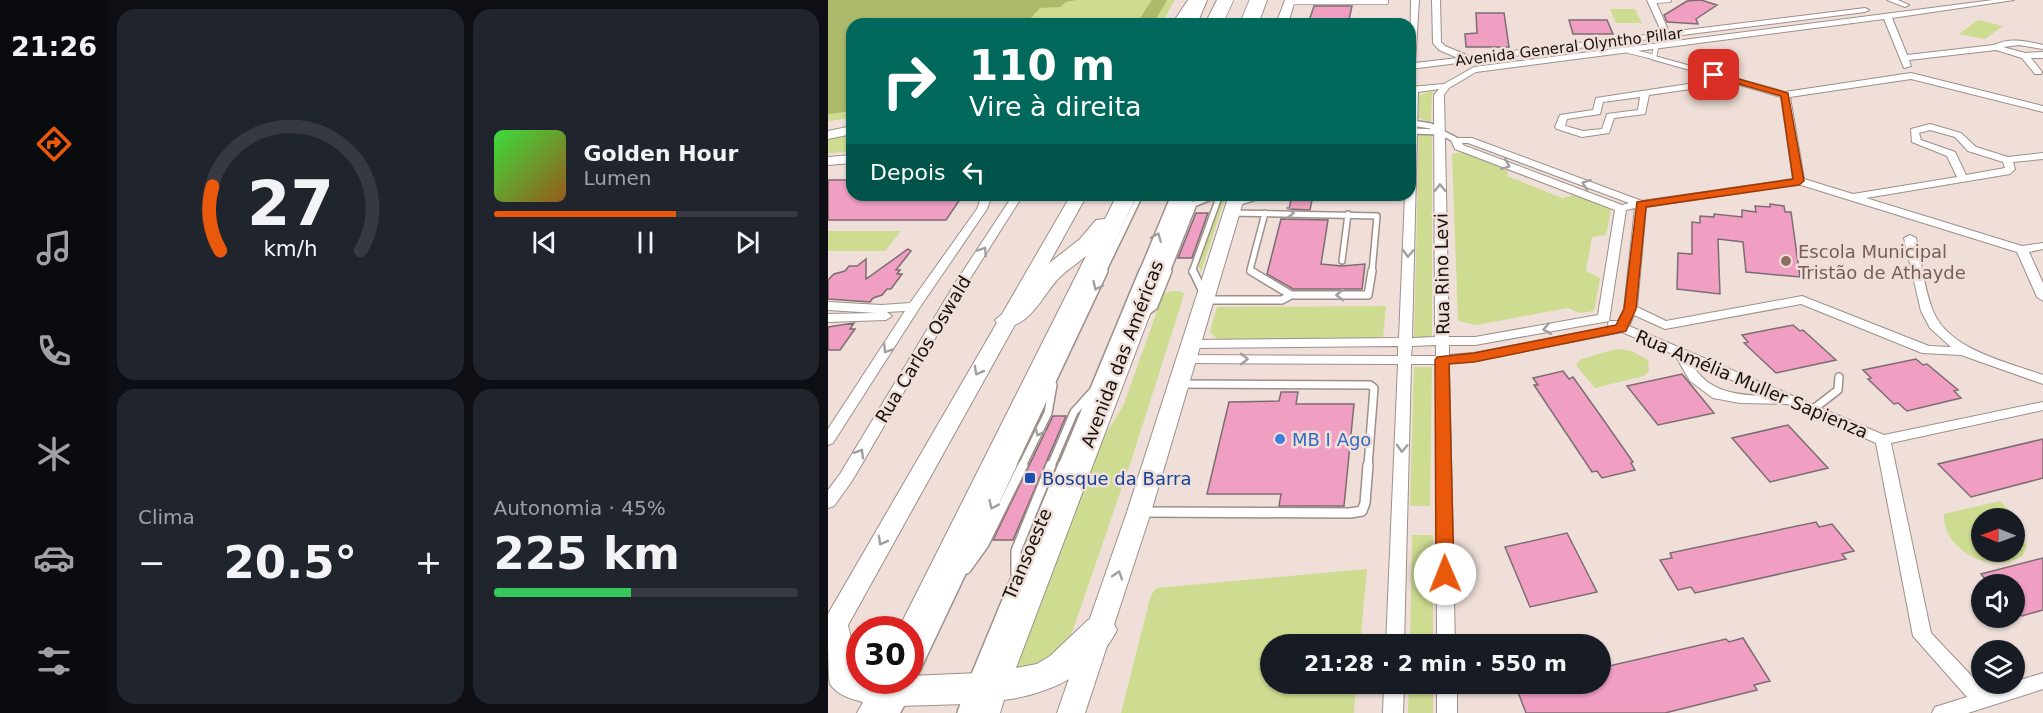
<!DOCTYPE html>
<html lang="pt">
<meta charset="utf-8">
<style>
:root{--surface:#171b24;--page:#20242c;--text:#f1f3f6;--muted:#9ea1a6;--line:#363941;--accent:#ea580c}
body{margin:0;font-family:"DejaVu Sans",sans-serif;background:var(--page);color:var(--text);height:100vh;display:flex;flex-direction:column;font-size:22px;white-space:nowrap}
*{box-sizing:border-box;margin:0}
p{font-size:20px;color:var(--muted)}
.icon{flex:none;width:33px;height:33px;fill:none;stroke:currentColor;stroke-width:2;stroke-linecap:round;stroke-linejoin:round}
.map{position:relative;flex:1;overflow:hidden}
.drawer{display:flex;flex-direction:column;gap:9px;padding:9px;background:#0d0f14;width:720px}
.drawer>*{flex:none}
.guide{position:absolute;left:18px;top:18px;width:570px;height:183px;border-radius:18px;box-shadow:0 2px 4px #0004;background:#00695c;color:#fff;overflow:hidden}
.needle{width:39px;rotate:271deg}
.controls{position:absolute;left:1143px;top:508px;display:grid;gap:12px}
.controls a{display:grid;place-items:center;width:54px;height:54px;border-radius:50%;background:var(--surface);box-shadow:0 2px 4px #0004;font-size:30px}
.speed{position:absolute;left:18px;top:616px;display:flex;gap:12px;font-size:30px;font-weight:700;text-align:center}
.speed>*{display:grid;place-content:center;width:78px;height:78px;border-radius:50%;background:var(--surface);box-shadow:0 2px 4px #0004;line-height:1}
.speed .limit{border:9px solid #d22;background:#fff;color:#111}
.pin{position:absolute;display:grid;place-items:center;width:51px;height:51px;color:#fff;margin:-26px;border-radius:12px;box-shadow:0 3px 9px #0006}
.me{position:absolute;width:66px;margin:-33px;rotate:359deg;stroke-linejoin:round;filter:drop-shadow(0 0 4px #0008)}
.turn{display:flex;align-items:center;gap:21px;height:126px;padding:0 24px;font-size:27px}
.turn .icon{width:78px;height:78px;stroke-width:2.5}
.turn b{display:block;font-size:42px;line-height:51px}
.then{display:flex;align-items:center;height:57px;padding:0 24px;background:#0003;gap:12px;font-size:22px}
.big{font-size:45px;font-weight:700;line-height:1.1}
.drawer .card{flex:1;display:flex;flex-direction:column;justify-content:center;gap:9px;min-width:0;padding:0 21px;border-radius:18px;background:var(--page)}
.drawer .dial{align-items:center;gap:0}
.dial svg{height:156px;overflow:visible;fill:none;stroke:var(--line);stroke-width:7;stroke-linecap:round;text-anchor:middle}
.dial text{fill:var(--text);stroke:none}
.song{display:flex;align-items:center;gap:18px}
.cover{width:72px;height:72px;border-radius:9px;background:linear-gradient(135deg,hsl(120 70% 55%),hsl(30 70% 35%))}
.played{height:6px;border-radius:3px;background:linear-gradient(90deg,var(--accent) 60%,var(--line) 60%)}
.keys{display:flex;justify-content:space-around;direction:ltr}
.heat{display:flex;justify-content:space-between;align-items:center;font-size:33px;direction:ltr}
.charge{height:9px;border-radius:4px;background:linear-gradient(90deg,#34c759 45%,var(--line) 0)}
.drawer .tiles{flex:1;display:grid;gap:9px;grid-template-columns:repeat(2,1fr)}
.trip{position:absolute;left:432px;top:634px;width:351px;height:60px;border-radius:30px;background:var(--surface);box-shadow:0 2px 4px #0004;font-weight:700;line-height:60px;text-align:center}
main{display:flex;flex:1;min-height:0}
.tabs{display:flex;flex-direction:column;width:108px;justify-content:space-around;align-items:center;background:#090b0e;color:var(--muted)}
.tabs .icon{width:42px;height:42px}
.tabs .on{color:var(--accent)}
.tabs b{font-size:27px;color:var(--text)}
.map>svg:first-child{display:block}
.green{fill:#cddc91}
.forest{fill:#abba6b}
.building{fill:#f09fc2;stroke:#7b6d72;stroke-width:1.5}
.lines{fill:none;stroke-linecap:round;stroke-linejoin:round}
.lane-far3-casing{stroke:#9e8f89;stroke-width:6}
.lane-far2-casing{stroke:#9e8f89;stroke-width:8}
.lane-far1-casing{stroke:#9e8f89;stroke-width:10}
.lane-casing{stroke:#9e8f89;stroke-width:12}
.street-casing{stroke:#9e8f89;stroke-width:2}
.secondary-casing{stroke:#9e8f89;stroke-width:2}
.highway-casing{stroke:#9e8f89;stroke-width:2}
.lane-far3{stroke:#fff;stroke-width:4.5}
.lane-far2{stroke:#fff;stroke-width:5}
.lane-far1{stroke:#fff;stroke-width:7}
.lane{stroke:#fff;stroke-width:9}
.street{fill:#fff;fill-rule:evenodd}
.secondary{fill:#fff;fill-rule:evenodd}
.highway{fill:#fff;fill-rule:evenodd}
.oneway{stroke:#a2a09f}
.route{fill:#ea580c;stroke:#983908;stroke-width:1.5}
.education-dot{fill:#8d6e63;stroke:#efdfd8;stroke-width:2}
.shop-dot{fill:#3f7fe0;stroke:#efdfd8;stroke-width:2}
.transit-dot{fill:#1a4fb4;stroke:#efdfd8;stroke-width:2}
.labels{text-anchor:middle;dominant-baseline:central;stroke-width:5;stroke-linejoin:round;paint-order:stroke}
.far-street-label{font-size:15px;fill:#17120f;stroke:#efdfd8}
.education-label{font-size:18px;fill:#785e54;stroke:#efdfd8;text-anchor:start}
.street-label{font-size:18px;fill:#17120f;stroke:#efdfd8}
.shop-label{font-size:18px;fill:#366cbe;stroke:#efdfd8;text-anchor:start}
.transit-label{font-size:18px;fill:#164399;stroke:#efdfd8;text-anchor:start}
</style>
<main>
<nav class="tabs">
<b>21:26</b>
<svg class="icon on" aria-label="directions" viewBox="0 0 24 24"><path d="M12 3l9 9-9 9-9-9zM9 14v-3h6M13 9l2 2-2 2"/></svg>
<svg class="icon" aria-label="music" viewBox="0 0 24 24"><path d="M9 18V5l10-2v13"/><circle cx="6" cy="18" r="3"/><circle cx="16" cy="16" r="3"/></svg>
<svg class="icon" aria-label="phone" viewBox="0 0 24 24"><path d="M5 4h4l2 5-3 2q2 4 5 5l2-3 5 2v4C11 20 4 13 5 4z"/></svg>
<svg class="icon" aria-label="climate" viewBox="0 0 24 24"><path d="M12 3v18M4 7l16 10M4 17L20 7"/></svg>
<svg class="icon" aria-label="car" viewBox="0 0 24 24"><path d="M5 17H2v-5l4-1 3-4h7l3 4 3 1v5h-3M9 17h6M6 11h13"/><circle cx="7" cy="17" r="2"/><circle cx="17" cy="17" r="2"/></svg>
<svg class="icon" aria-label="filters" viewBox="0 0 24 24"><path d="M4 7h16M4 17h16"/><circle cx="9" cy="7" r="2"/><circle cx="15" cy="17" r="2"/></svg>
</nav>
<section class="drawer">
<div class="tiles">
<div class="card dial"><svg viewBox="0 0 100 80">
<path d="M14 69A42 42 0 1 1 86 69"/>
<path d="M14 69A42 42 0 0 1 10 36" stroke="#ea580c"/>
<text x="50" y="56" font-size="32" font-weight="700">27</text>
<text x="50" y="72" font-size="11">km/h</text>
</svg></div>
<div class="card">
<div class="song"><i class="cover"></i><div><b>Golden Hour</b><p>Lumen</p></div></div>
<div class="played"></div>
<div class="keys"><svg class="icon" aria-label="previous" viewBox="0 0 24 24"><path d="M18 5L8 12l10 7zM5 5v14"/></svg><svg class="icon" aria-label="pause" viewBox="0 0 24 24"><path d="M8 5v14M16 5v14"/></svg><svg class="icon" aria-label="next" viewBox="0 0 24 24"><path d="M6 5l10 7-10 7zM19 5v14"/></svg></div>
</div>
<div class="card"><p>Clima</p>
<div class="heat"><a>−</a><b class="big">20.5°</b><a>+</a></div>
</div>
<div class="card"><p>Autonomia · 45%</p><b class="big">225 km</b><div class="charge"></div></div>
</div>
</section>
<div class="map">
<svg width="1215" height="713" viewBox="0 0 1215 713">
<rect width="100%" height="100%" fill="#efdfd8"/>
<!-- green -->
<path class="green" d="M0,0H347L333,24H24V118L0,121Z
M782,9H807L814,23H788Z
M1150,20L1175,26L1157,39L1131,34Z
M607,90L604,94L603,123L591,118V95Z
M24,132V152L0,153V138Z
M598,134L604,135V337H586L591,135Z
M635,152L680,171L679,176L734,198L748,195L783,210L778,235L764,237L758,271L772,278L766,311L751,313L740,308L649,325L630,321L624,154Z
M398,196L373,272L370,265L392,201Z
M0,231H73L57,251H0Z
M343,291H350L356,293L355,298L305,455L238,650L224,663L185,671L270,447L296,404L335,294Z
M558,306L555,338L389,339L382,332L389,307Z
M789,349L804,351L820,360L821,371L816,376L767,388L748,365L753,359Z
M586,367H604L602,506H582Z
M1172,501L1193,522L1187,525L1186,519H1154V552H1186L1187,526L1199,546L1195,555C1166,577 1114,551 1116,514Z
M584,535H605V645H582Z
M539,569L532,645H442V684H528L526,713H293L323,595L329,588Z
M581,684H605V713H580Z"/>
<!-- forest -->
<path class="forest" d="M0,0H248L238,2L232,7L212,8L197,24H24V111L0,114Z
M324,0H339L325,24H308Z"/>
<!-- building -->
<path class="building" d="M873,0L889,5L868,19L870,24L839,22L836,15L859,1Z
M486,6H524L520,24H480Z
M648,13H676L681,47H638L637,34L649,33Z
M741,20H779L785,34H745Z
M0,180H24V195H135L118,220H0Z
M464,195H485L482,210L461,209Z
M942,204L956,206L957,212H963L972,277L918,272L915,242L890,239L892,294L849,289L850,253L864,254V222L872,223V216L886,217V214L914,217V210L928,212L927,206L942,207Z
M368,213H380L364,258H350Z
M453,219L500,220L493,264L514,266L537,264L534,289H465L439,274Z
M80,249L83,251L68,270H72L69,274H74L63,289H59L54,295L45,298L42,302L0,299V280L6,274L17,271L21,266H29L38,259V279Z
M26,323L22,329H27L12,350H0V327Z
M965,325L972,331L975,330L1008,360L948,373L916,343L920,342L914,335Z
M1088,359L1095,365L1099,364L1130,390L1126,391L1133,398L1079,411L1070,403L1066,404L1040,379L1043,378L1035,370Z
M735,371L741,379L745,377L772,415L805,462L803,463L807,470L774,478L769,471L764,472L706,385H710L705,378Z
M854,374L886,413L830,425L799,386Z
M453,392H470L468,404H526L516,506H451L453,494H379L401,402L451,401Z
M225,416H238L185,540H165Z
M960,425L1000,468L942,482L904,438Z
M1215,439V478L1143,497L1110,464Z
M988,522L991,527L1004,524L1026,551L1014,554L1018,559L867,593L863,587L850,590L832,560L844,558L842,553Z
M739,533L769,592L702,607L677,547Z
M1215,558V610L1194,616L1191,614L1186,615V585H1162L1153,574Z
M915,638L942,681L926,685L929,690L837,713H698L690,692L709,688L707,684H772V668L898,639L901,642Z"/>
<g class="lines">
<defs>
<path id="lane-far3" d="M823,1L841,0
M461,2H558
M392,24L403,0
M414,24L424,0
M801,51L826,57L828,47"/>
<path id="lane-far2" d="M584,123L603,126L612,132L584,131
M612,132L628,140
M409,203L434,195
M403,213L549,216L544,272
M514,261L520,214
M275,272L312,195
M314,272L346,195
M339,272L366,204L388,195
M364,272L390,200L394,195
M426,272L422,270L437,213"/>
<path id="lane-far1" d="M365,271L375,292
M423,271L463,295
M378,300H454L463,295H540L544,271
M318,312L326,306L340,271
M352,384L542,385L546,388L540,466
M984,410L1010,390L1011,377
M184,466L276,271
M194,466L220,413L225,385
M223,466L246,412L263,393
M234,466L315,271"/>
<path id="lane" d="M314,512L522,513L534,511L537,503L540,465
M138,569L156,544L195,465
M188,574V551L223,465
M146,680L235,465
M82,681L184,465
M67,713L74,700
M134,713L140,696"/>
<path id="street" d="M583,0H591L587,63L630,58L611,50L605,43L604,0H612L613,42L617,46L641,56L834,33L819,0H827L841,32L1037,8L1041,10L1037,12L582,69Z
M1059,0H1070L1081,5L1077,7Z
M1165,0H1186L1064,18L1079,55L1166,45C1182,37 1198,41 1215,45V49L1191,45L1175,47L1197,53L1215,52V58H1203L1214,72L1213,74H1207L1194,58L1168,50L1081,60L1083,66L1076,68L1056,19L648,72L621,88L616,95L621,337H647L770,315L787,210L627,149L623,140L625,138H644L814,201L965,179L953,97L905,83L821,95L817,114L786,118L781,133L754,137L729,129L727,127L732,115L765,110L768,98L893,79L823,59V55L957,92L1083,73L1215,106V112L1083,79L962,97L976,179L1025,194L1129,177L1119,156L1084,142L1083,129L1102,124L1133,133L1148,147L1180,157L1215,153V159L1185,162L1187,169L1182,174L1038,198L1194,246L1215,243V249L1201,252L1215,283V301L1209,297L1189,252L970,184L818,207L809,307L838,321L974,296L1101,346L1123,347L1102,328L1093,311L1076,238L1082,235L1088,238C1093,261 1096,288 1105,311C1121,350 1179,362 1215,375V384L1133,355L1094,353L973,304L837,329L806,315L801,326L1056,435L1215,402V410L1063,443L1103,633L1158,691L1186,684V682L1215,673V689L1140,713H1104L1107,707L1139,697L1085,636L1048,443L959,404L912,403L885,398L862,381L847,355L794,332L646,361L621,363L627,645H609L608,364H583L576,645H558L570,364L358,363L351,359L358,355L570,356V346L363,348L356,344L363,340L571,338L577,195H582V87L616,84L646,67ZM611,89L606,95L607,337L584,338L590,92ZM812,97L810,110L779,114L774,129L755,131L737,126L739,119L772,114L775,102ZM1102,130L1127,137L1140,151L1175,162L1177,168L1138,175L1127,152L1093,140L1091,133ZM634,143H640L801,203L794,205L635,145ZM807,208L796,309L790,321H781L780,324L781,327L646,353L621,355V345H647L781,321L798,210ZM608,345V356H583L584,346ZM863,362L940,396C909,395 879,393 863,362Z
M154,195H164L159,209L92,307L5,443L0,445V429L77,311L59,312L64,316L58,320L0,322V314L48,313L0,310V302L53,305L82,303L149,209Z
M185,195H195L138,285L24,481L6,506L0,508V490L12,474L126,285Z
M556,684H576L575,713H555Z
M609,684H629V713H609Z"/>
<path id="secondary" d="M360,0H370L356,24H344Z
M457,0H467L460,24H448Z
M24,126V134L0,139V131Z
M24,155V163L0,165V157Z
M243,195H259L9,645L0,649V614Z
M401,195H417L323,512L257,713H229L299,512Z"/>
<path id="highway" d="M365,0H379L369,24H355Z
M389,0H403L391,24H377Z
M425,0H439L430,24H416Z
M289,195H309L99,641L94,651L82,655V630H70L258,256C250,263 240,269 232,277C214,294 201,333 170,325L167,320L190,301L215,268L252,239L268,220L277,219Z
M347,195H367L188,668L209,664L222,656L260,620L272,616L284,620L289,630C267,673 222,694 176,700L172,713H134L138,704L70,706L67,713H29L35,702C23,699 9,695 2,684C0,676 0,629 0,617L5,615L17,619C23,631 23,641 25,653C27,664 32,670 32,681H82V676L151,673Z"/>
</defs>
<!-- lane-far3 casing -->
<use href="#lane-far3" class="lane-far3-casing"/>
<!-- lane-far2 casing -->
<use href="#lane-far2" class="lane-far2-casing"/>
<!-- lane-far1 casing -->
<use href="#lane-far1" class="lane-far1-casing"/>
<!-- lane casing -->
<use href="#lane" class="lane-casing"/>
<!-- street casing -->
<use href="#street" class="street-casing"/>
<!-- secondary casing -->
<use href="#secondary" class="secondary-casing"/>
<!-- highway casing -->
<use href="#highway" class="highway-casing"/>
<!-- lane-far3 -->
<use href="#lane-far3" class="lane-far3"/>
<!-- lane-far2 -->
<use href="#lane-far2" class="lane-far2"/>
<!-- lane-far1 -->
<use href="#lane-far1" class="lane-far1"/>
<!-- lane -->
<use href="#lane" class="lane"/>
<!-- street -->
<use href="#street" class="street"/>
<!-- secondary -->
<use href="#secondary" class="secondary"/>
<!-- highway -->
<use href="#highway" class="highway"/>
</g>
<!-- one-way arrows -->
<defs><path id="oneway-chevron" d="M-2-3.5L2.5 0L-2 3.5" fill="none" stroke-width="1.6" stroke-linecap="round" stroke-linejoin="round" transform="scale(1.5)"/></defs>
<g class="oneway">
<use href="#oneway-chevron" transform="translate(678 165) rotate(21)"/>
<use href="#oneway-chevron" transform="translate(758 184) rotate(-160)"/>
<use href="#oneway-chevron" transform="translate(612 188) rotate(-91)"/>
<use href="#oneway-chevron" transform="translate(462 213)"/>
<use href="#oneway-chevron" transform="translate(329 237) rotate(-68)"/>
<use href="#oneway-chevron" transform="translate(155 251) rotate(-57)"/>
<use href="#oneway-chevron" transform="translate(580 253) rotate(92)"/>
<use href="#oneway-chevron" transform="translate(269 286) rotate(115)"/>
<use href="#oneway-chevron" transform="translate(512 295) rotate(-180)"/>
<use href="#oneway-chevron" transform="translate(719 329) rotate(170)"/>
<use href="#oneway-chevron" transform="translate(59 349) rotate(123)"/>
<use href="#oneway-chevron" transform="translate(416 359)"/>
<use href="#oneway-chevron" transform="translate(150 371) rotate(119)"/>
<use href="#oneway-chevron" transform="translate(211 432) rotate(116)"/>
<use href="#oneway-chevron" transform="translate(574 448) rotate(92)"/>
<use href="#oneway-chevron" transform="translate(32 453) rotate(-59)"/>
<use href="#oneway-chevron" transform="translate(165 505) rotate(115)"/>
<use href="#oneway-chevron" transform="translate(54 541) rotate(119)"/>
<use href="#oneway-chevron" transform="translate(290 575) rotate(-72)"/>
</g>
<!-- route -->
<path class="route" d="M886,72L960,93L976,181L971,185L818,207L808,309L798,331L646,362L621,364L626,574L623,578L617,580L611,578L608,574L607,360L609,357L646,353L788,325L796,309L809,202L965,179L953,96L883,76L882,75Z"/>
<!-- markers -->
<circle class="education-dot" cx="958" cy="261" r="6"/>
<circle class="shop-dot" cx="452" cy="439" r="6"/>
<rect class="transit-dot" x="196" y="472" width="12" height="12" rx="3"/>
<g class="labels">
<!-- far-street labels -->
<g class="far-street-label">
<text transform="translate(741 47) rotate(-7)">Avenida General Olyntho Pillar</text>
</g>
<!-- education labels -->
<g class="education-label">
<text x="970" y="251">Escola Municipal<tspan x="970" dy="21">Tristão de Athayde</tspan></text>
</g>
<!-- street labels -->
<g class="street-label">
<text transform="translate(614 274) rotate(-91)">Rua Rino Levi</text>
<text transform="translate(95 349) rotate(-59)">Rua Carlos Oswald</text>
<text transform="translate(294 354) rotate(-69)">Avenida das Américas</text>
<text transform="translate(924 384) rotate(23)">Rua Amélia Muller Sapienza</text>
<text transform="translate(199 554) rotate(-67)">Transoeste</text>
</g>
<!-- shop labels -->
<g class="shop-label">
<text x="464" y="439">MB I Ago</text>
</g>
<!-- transit labels -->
<g class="transit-label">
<text x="214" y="478">Bosque da Barra</text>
</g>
</g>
</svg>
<div class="controls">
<a><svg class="needle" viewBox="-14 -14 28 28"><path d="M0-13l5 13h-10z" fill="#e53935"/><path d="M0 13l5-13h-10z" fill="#9ea1a6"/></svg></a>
<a><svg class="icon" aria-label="sound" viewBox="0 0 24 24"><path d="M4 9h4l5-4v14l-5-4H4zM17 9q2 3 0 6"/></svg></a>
<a><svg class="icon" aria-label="layers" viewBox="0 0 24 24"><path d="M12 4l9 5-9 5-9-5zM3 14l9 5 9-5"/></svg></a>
</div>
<div class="speed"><div class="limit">30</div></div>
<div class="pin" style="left:886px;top:75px;background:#d93025"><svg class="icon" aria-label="arrive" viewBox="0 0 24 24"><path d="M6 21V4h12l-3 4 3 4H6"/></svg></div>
<svg class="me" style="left:617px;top:574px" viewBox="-20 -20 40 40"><circle r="19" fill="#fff"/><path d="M0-13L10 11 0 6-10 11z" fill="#ea580c"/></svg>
<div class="trip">21:28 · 2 min · 550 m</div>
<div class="guide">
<div class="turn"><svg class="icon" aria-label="right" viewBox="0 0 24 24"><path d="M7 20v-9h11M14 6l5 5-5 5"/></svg><div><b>110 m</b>Vire à direita</div></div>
<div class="then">Depois<svg class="icon" aria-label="left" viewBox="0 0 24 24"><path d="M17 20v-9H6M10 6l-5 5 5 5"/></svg></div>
</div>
</div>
</main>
